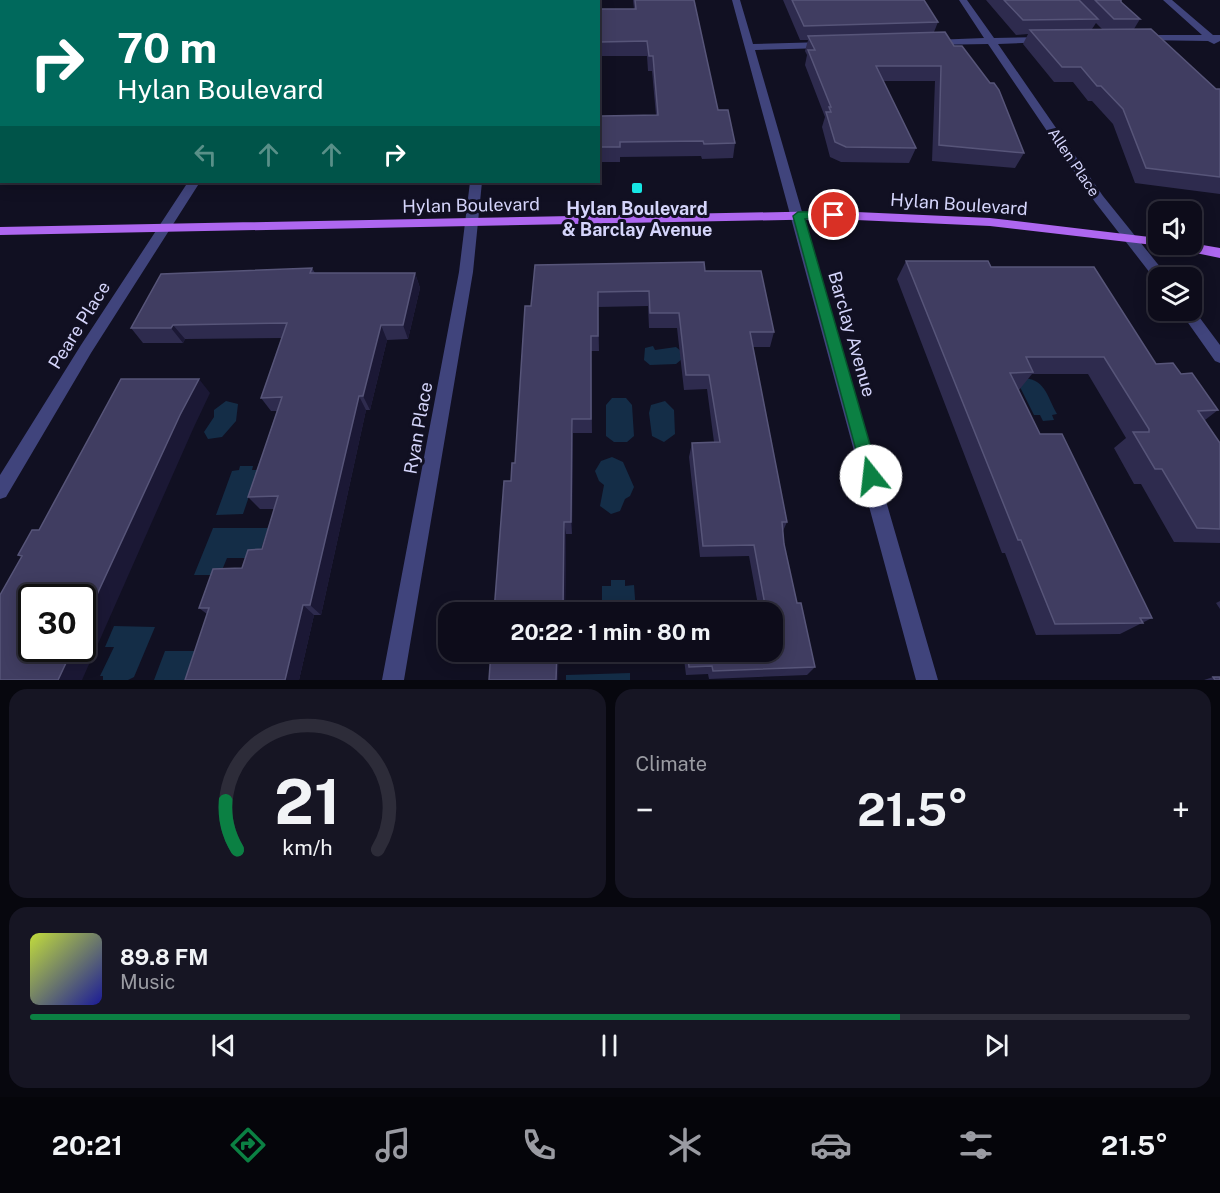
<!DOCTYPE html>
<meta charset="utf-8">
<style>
:root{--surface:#0d0c1a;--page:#161523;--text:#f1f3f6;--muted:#9a9ba2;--line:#2d2c39;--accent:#0b8043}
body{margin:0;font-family:"Public Sans",sans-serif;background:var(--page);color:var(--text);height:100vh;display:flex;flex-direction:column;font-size:22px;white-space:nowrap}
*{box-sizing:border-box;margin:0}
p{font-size:20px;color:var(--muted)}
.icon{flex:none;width:33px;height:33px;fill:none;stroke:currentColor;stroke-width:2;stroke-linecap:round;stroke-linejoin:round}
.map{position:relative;height:680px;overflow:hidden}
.drawer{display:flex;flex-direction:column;gap:9px;padding:9px;background:#07070e;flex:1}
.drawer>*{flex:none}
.top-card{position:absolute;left:0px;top:0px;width:600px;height:183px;box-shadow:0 3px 15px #0003,0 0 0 2px var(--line);background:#00695c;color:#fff;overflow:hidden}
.buttons{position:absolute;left:1148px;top:201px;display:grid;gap:12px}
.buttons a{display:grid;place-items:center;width:54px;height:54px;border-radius:12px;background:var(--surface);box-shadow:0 3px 15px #0003,0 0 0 2px var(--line);font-size:30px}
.speed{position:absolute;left:18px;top:584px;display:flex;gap:12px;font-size:30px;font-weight:700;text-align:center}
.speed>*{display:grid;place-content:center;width:78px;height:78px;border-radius:50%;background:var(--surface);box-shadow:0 3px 15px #0003,0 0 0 2px var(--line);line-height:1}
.speed .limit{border:3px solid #111;border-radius:9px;background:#fff;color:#111}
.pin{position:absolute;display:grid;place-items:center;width:51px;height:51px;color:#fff;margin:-26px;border:3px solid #fff;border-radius:50%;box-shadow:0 2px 6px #0007}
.me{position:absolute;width:66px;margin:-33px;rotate:344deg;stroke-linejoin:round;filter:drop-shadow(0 0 4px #0008)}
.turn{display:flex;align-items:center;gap:21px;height:126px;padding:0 18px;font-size:27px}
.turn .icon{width:78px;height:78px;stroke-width:2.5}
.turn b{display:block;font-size:42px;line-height:51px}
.lanes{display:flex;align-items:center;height:57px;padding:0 18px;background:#0003;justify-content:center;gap:30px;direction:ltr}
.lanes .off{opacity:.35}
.big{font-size:45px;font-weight:700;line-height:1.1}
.drawer .card{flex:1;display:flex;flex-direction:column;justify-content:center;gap:9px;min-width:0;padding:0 21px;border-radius:18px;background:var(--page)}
.drawer .dial{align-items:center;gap:0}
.dial svg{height:156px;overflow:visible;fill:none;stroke:var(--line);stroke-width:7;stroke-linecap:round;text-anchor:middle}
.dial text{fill:var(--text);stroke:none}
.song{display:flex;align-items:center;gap:18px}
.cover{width:72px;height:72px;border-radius:9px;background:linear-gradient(135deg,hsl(70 70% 55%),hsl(240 70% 35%))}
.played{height:6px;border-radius:3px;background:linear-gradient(90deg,var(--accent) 75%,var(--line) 75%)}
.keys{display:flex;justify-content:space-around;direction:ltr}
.heat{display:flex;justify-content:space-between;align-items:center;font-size:33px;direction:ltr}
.drawer .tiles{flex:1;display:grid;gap:9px;grid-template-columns:1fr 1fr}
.card:last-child{grid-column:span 2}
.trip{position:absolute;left:438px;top:602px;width:345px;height:60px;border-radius:18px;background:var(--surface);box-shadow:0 3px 15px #0003,0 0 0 2px var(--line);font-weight:700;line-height:60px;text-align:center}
.tab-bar{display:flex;height:96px;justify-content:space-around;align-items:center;background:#05050a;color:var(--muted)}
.tab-bar .icon{width:42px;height:42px}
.tab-bar .current{color:var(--accent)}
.tab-bar b{font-size:27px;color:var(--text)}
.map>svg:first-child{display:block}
.water{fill:#142d47}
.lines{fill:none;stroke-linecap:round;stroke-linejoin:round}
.minor{fill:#40447c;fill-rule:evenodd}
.major{fill:#ae67f0;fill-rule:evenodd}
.wall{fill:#2e2b4e;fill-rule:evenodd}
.shaded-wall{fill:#1b1835}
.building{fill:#403d61;stroke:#575579;stroke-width:1.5;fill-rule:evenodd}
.route{fill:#0b8043;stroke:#07532c;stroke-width:1.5}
.poi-dot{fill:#16e6e4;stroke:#111022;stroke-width:2}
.labels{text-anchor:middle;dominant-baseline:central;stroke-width:6;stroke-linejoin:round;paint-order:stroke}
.far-street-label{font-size:15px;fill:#d5d5fb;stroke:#111022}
.street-label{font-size:18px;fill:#d5d5fb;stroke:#111022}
.poi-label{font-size:18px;font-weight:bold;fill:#d5d5fb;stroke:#111022}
</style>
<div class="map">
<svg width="1220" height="680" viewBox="0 0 1220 680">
<rect width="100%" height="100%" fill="#111022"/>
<!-- water -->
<path class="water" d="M653,346L655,350L676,347L682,352V359L676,364L650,365L644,360L645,348Z
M1020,378C1045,378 1046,394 1057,414L1052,415L1054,420L1043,421L1040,415H1034L1018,383Z
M612,398H626L632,405L634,436L627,442H614L606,436V405Z
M226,401L238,404L236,421L222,437L208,439L204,432L214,417V410Z
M665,401L674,410L675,434L664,442L652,436L649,413L651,405Z
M612,457L623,462L634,487L630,496L625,499L620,511L611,514L600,506L604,485L599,481L595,471L601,461Z
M240,466H253L252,470H258L243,514L216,515L232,471L239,470Z
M213,528H268L258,558H227L220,575H194Z
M611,580H625V586L634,585L636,612H602V586H611Z
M114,626L155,627L134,677L128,680H103V676H100L114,647H105Z
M165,651H199L189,680H154Z
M630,673V680H566V675Z"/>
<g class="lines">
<!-- minor -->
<path class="minor" d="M72,0H81L71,2Z
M302,0H310L301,2Z
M508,0H516L507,2Z
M732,0H740L753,44L825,42L830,45L825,48L755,50L938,680H916Z
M959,0H967L994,38L1050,37L1052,39L1047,42L998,44L1103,196L1169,278H1158L1157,282L1095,202L988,44L930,45L928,43L933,40L984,38Z
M1163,0H1172L1213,35H1220V41L1214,44L1208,41L1140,40V36L1143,35H1202Z
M0,67H2L0,75Z
M188,182H200L91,353L6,497L0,499V475L81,345Z
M470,182H482L473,272L404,680H382L459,272Z
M1191,306L1220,345V363L1215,361L1179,310H1191Z"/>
<!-- major -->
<path class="major" d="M834,211L990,218L1158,238V244L1191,243L1220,248V258L1162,246L990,226L834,219L0,235V227Z"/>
</g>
<!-- wall -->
<path class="wall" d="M633,0H694L718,110L735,143L733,158L702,159L701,156L620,157V162H598V9H634ZM601,56H647L648,71H652L656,115L601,116Z
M783,0H924L938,22L934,32L1024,153L1015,168L932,161L935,81H883L916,148L909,163L841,162L830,157L822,127L825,117L805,65L807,55L805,51L808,40H800Z
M986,0H1121V2L1140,19L1134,29L1216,89H1220V194L1135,183L1113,124L1092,101H1088L1073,82H1054L1023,44L1028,34L1016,35ZM1096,23L1102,29H1092Z
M2,108V166H0V110Z
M906,261L991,267L1156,364L1181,374L1218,410L1205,420L1220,443V543L1174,542L1141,484H1134L1114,448L1126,438L1088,374H1032L1019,390H1018L1040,434L1152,618L1120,634L1036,635L1005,553H1002L897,279Z
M312,268L315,273H415L420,288L408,339L387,340L370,410H366L321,615H314L299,680H185L207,614L199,608L262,549L274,509H260L248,497L277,411H271L261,398L282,338L185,339L183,343H143L131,328Z
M705,271L774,332L770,347H753L787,522L783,531L784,544L797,603L815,667L807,675L709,679L708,674L686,675L683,651H772V612H703L705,607L758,605L749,556L700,557L689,457L692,443L714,442L707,389L684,390L677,328H649L648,306L598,307L599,351H591L592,433H573L572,534H566L565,612H494L511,481L515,463L531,306Z
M1220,601V609L1216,603Z
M1213,677L1220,680H1204Z"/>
<!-- shaded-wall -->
<path class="shaded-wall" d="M415,273L420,288L408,339L403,325Z
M173,325L185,339L183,343L171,328Z
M381,325L387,340L370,410L363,396Z
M199,379L210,393L193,429L82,680H58L73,648H82V627L180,415Z
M359,396L366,410L321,615L310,605Z
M572,419L573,433L572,534L571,522Z
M564,522L566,534L565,612H563Z
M303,605L314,615L299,680H285Z
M557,651H559L558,680H556Z"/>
<!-- building -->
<path class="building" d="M344,0H373V2H344Z
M428,0H458V2H427Z
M556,0H582V2H556Z
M635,0H694L718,110H728L735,143L704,144L703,141L620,142V147H598V9H636ZM647,41L649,56H653L658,115L601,116L600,42Z
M792,0H924L938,22L804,26Z
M1004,0H1079L1098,19L1023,20Z
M1095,0H1121V2L1140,19H1114Z
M1151,29L1216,89H1220V177L1146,168L1123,109L1101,86H1097L1081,67H1062L1030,30Z
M945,32L954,46H962L990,83H994L999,90L1024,153L939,145L941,66H876L916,148L846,147L835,142L826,112H831L829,107H831L808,50H815L808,36Z
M2,108V151H0V110Z
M906,261H988L991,267H1094L1156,364L1173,363L1181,374L1192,373L1218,410L1198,411L1220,443V529L1197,528L1162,469H1155L1133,432H1149V429L1104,357H1026L1033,372L1010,373L1040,434H1062L1152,618H1140L1143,623L1055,624L1021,540H1018Z
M704,262L705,271H761L774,332H750L787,522H782L784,544L797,603H801L815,667L713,671L712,666L689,667L687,651H772V612H705V607L765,605L754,545L703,546L692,443L720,442L709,375H686L679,313H650L649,291L598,292V336H591V419H572L571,522H564L563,612H494L504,481H511L512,463H515L525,306H531L535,265Z
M312,268L310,273H415L403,325H381L363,396H359L310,605H303L285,680H185L209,608H199L213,569L242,568L248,550L262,549L278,496L248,497L282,397L261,398L287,323L173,325L171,328H131L161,274Z
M121,379H199L180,415L82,627V597H32V648H73L58,680H0V595L22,556L18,555L32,530H39Z
M491,651H557L556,680H489Z
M1213,677H1220V680H1215Z"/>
<!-- route -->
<path class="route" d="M834,211L838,213V218L805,219L879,476L876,481L871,484L865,481L863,476L793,216L798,212Z"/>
<!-- markers -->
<rect class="poi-dot" x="631" y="182" width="12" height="12" rx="3"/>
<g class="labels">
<!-- far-street labels -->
<g class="far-street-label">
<text transform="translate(1074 162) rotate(56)">Allen Place</text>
</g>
<!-- street labels -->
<g class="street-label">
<text transform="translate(959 204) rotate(4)">Hylan Boulevard</text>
<text transform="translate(471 205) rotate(-1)">Hylan Boulevard</text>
<text transform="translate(79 325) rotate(-58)">Peare Place</text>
<text transform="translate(852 334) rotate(74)">Barclay Avenue</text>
<text transform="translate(418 428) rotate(-80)">Ryan Place</text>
</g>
<!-- poi labels -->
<g class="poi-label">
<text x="637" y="208">Hylan Boulevard<tspan x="637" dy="21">&amp; Barclay Avenue</tspan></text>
</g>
</g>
</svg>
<div class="buttons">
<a><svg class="icon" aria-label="sound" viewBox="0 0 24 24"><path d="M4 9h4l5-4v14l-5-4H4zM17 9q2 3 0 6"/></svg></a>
<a><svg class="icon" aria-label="layers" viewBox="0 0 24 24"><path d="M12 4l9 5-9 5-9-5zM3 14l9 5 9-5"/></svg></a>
</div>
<div class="speed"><div class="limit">30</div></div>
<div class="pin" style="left:834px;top:215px;background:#d93025"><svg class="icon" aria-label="arrive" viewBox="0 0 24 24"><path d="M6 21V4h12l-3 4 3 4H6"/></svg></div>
<svg class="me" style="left:871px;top:476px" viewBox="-20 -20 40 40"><circle r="19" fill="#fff"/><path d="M0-13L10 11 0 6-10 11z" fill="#0b8043"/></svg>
<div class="trip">20:22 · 1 min · 80 m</div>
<div class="top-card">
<div class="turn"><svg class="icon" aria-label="right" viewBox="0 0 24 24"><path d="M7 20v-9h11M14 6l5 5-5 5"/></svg><div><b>70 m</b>Hylan Boulevard</div></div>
<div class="lanes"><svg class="icon off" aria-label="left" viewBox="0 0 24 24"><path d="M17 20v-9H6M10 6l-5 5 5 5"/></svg><svg class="icon off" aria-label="ahead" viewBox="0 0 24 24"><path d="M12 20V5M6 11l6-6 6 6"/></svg><svg class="icon off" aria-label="ahead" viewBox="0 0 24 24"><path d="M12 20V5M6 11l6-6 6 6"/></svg><svg class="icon" aria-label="right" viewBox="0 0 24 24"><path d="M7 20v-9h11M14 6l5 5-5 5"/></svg></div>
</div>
</div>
<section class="drawer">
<div class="tiles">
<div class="card dial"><svg viewBox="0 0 100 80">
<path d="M14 69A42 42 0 1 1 86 69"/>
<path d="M14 69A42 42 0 0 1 8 44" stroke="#0b8043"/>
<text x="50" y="56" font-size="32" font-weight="700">21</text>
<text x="50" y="72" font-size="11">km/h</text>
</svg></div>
<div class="card"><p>Climate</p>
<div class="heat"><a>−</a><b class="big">21.5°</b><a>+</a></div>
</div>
<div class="card">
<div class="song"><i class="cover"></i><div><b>89.8 FM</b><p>Music</p></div></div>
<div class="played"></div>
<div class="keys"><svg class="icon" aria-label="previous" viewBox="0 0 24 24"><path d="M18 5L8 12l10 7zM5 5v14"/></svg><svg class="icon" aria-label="pause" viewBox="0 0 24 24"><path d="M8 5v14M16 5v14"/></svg><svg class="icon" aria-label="next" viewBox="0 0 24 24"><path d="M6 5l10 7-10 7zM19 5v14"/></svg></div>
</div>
</div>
</section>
<nav class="tab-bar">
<b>20:21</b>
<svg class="icon current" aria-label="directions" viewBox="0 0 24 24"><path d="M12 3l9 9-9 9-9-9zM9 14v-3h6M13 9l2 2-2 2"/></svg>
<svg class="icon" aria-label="music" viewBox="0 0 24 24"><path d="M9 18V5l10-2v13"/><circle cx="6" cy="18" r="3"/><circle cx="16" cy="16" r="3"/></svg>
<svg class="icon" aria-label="phone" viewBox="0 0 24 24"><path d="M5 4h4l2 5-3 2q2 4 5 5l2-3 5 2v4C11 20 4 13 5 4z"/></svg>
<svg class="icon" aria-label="climate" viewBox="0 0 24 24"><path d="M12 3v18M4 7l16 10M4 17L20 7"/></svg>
<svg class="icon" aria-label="car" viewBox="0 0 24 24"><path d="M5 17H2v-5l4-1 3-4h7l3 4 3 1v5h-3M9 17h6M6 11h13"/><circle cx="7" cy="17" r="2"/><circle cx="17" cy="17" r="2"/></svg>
<svg class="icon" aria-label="filters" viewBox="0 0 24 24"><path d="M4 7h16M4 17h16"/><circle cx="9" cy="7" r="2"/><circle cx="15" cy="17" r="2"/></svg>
<b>21.5°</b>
</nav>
